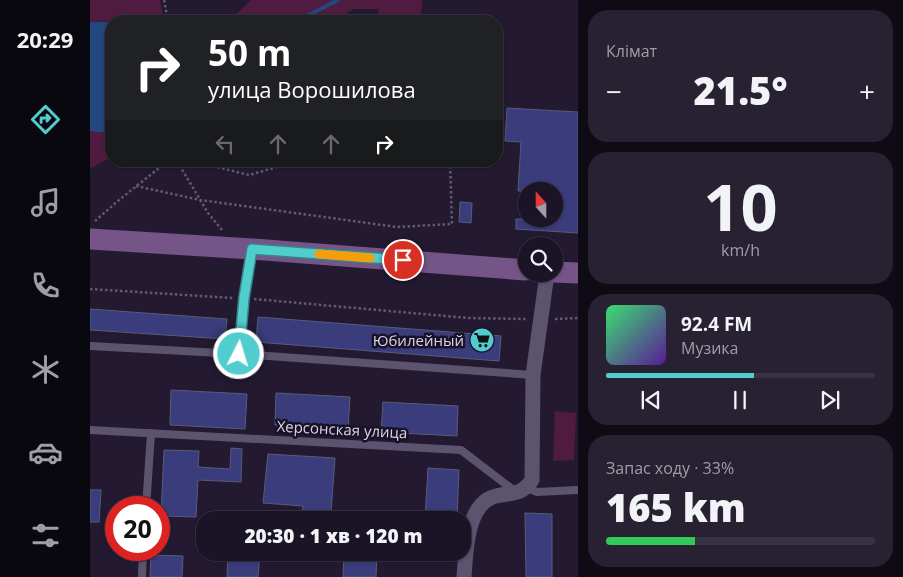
<!DOCTYPE html>
<html lang="uk">
<meta charset="utf-8">
<style>
:root{--surface:#1a1426;--page:#272132;--text:#f1f3f6;--muted:#9f9ea7;--line:#383343;--accent:#52cdce}
body{margin:0;font-family:"Open Sans",sans-serif;background:var(--page);color:var(--text);height:100vh;display:flex;flex-direction:column;font-size:19px;white-space:nowrap}
*{box-sizing:border-box;margin:0}
p{font-size:16px;color:var(--muted)}
.icon{flex:none;width:28px;height:28px;fill:none;stroke:currentColor;stroke-width:2;stroke-linecap:round;stroke-linejoin:round}
.map{position:relative;flex:1;overflow:hidden}
.panel{display:flex;flex-direction:column;gap:10px;padding:10px;background:#0e0b15;width:325px}
.panel>*{flex:none}
.banner{position:absolute;left:15px;top:15px;width:398px;height:152px;border-radius:20px;box-shadow:0 1px 4px #0004,0 0 0 1px var(--line);background:#202124;color:#fff;overflow:hidden}
.needle{width:32px;rotate:339deg}
.tools{position:absolute;left:428px;top:182px;display:grid;gap:10px}
.tools a{display:grid;place-items:center;width:45px;height:45px;border-radius:50%;background:var(--surface);box-shadow:0 1px 4px #0004,0 0 0 1px var(--line);font-size:25px}
.speed{position:absolute;left:15px;top:496px;display:flex;gap:10px;font-size:25px;font-weight:700;text-align:center}
.speed>*{display:grid;place-content:center;width:65px;height:65px;border-radius:50%;background:var(--surface);box-shadow:0 1px 4px #0004,0 0 0 1px var(--line);line-height:1}
.speed .limit{border:8px solid #d22;background:#fff;color:#111}
.pin{position:absolute;display:grid;place-items:center;width:42px;height:42px;color:#fff;margin:-21px;border:2px solid #fff;border-radius:50%;box-shadow:0 1px 5px #0007}
.me{position:absolute;width:55px;margin:-28px;rotate:5deg;stroke-linejoin:round;filter:drop-shadow(0 0 4px #0008)}
.turn{display:flex;align-items:center;gap:18px;height:105px;padding:0 20px;font-size:22px}
.turn .icon{width:65px;height:65px;stroke-width:2.5}
.turn b{display:block;font-size:35px;line-height:42px}
.lanes{display:flex;align-items:center;height:48px;padding:0 20px;background:#0003;justify-content:center;gap:25px;direction:ltr}
.lanes .off{opacity:.35}
.big{font-size:38px;font-weight:800;line-height:1.1}
.panel .tile{flex:1;display:flex;flex-direction:column;justify-content:center;gap:8px;min-width:0;padding:0 18px;border-radius:20px;background:var(--page)}
.panel .dial{align-items:center;gap:0}
.dial b{font-size:65px;line-height:1}
.song{display:flex;align-items:center;gap:15px}
.cover{width:60px;height:60px;border-radius:8px;background:linear-gradient(135deg,hsl(140 70% 55%),hsl(270 70% 35%))}
.played{height:5px;border-radius:2px;background:linear-gradient(90deg,var(--accent) 55%,var(--line) 55%)}
.keys{display:flex;justify-content:space-around;direction:ltr}
.heat{display:flex;justify-content:space-between;align-items:center;font-size:28px;direction:ltr}
.charge{height:8px;border-radius:4px;background:linear-gradient(90deg,#34c759 33%,var(--line) 0)}
.trip{position:absolute;left:106px;top:511px;width:275px;height:50px;border-radius:20px;background:var(--surface);box-shadow:0 1px 4px #0004,0 0 0 1px var(--line);font-weight:800;line-height:50px;text-align:center}
main{display:flex;flex:1;min-height:0}
.tab-bar{display:flex;flex-direction:column;width:90px;justify-content:space-around;align-items:center;background:#0a080f;color:var(--muted)}
.tab-bar .icon{width:35px;height:35px}
.tab-bar .current{color:var(--accent)}
.tab-bar b{font-size:22px;color:var(--text)}
.map>svg:first-child{display:block}
.green{fill:#501b40}
.water{fill:#224880}
.lines{fill:none;stroke-linecap:round;stroke-linejoin:round}
.stream{stroke:#224880;stroke-width:4}
.building{fill:#3a3c7b;stroke:#585c78}
.path{stroke:#625a6f;stroke-width:2.5;stroke-dasharray:2.5 2.5;stroke-linecap:butt}
.service{stroke:#5c536f;stroke-width:8}
.minor{stroke:#5c536f;stroke-width:15}
.secondary{stroke:#755488;stroke-width:21}
.route-casing{stroke:#358586;stroke-width:12}
.route{stroke:#52cdce;stroke-width:9}
.slow{stroke:#f59e0b;stroke-width:9}
.labels{text-anchor:middle;dominant-baseline:central;stroke-width:5;stroke-linejoin:round;paint-order:stroke}
.poi-label{font-size:15px;fill:#d9d4e4;stroke:#191128;text-anchor:end}
.street-label{font-size:15px;fill:#d9d4e4;stroke:#191128}
</style>
<main>
<nav class="tab-bar">
<b>20:29</b>
<svg class="icon current" aria-label="directions" viewBox="0 0 24 24"><path d="M12 3l9 9-9 9-9-9zM9 14v-3h6M13 9l2 2-2 2"/></svg>
<svg class="icon" aria-label="music" viewBox="0 0 24 24"><path d="M9 18V5l10-2v13"/><circle cx="6" cy="18" r="3"/><circle cx="16" cy="16" r="3"/></svg>
<svg class="icon" aria-label="phone" viewBox="0 0 24 24"><path d="M5 4h4l2 5-3 2q2 4 5 5l2-3 5 2v4C11 20 4 13 5 4z"/></svg>
<svg class="icon" aria-label="climate" viewBox="0 0 24 24"><path d="M12 3v18M4 7l16 10M4 17L20 7"/></svg>
<svg class="icon" aria-label="car" viewBox="0 0 24 24"><path d="M5 17H2v-5l4-1 3-4h7l3 4 3 1v5h-3M9 17h6M6 11h13"/><circle cx="7" cy="17" r="2"/><circle cx="17" cy="17" r="2"/></svg>
<svg class="icon" aria-label="filters" viewBox="0 0 24 24"><path d="M4 7h16M4 17h16"/><circle cx="9" cy="7" r="2"/><circle cx="15" cy="17" r="2"/></svg>
</nav>
<div class="map">
<svg width="488" height="577" viewBox="0 0 488 577">
<rect width="100%" height="100%" fill="#231a32"/>
<!-- green -->
<path class="green" d="M0,0H70L74,21L0,22Z
M161,0H332L331,21H289L288,9H264L245,21H139Z
M0,131L17,133L21,132V157L0,169Z
M465,411L486,413L484,460L463,461Z"/>
<!-- water -->
<path class="water" d="M21,21V132L17,133L0,131V22L24,21Z"/>
<g class="lines">
<!-- stream -->
<path class="stream" d="M207,21L248,0"/>
</g>
<!-- building -->
<path class="building" d="M417,108L488,112V233L426,229V219H464V191H428L431,142L415,141Z
M370,202L382,203L381,223L369,222Z
M0,309L137,319L135,339L0,330Z
M168,317L411,336L409,361L166,342Z
M81,390L157,394L155,429L80,425Z
M186,393L260,397L258,429L185,425Z
M293,402L368,406L367,436L291,432Z
M141,448L152,449L151,482L108,480L106,517L71,516L74,450L109,451L108,467L140,469Z
M178,454L245,458L241,512L212,511L213,506L173,503Z
M338,468L369,470L367,520H335Z
M0,490H11L9,522H0Z
M435,513L462,514V577H436Z
M138,552H170L168,577H137Z
M254,552H287L286,577H253Z
M61,555L93,556L92,577H60Z"/>
<g class="lines">
<!-- path -->
<path class="path" d="M74,0L78,21
M87,161L118,213L132,230
M103,161L159,175L208,161
M46,186L110,200L307,227L362,224L360,161
M5,221L29,200L78,161
M0,289L143,298
M164,299L378,318L437,319
M465,319L488,318"/>
<!-- service -->
<path class="service" d="M0,346L149,354L443,375
M149,354L154,298L162,249
M0,430L371,450L426,492
M437,488L447,492L488,490
M56,508L61,433
M52,577L53,550"/>
<!-- minor -->
<path class="minor" d="M374,577C376,553 376,503 406,496C422,492 431,496 442,480L443,375L457,274"/>
<!-- secondary -->
<path class="secondary" d="M0,239L162,249L436,270
M464,272L488,273"/>
</g>
<g class="lines">
<defs>
<path id="route" d="M149,354L154,298L162,249L313,260"/>
</defs>
<!-- route casing -->
<use href="#route" class="route-casing"/>
<!-- route -->
<use href="#route" class="route"/>
<!-- slow -->
<path class="slow" d="M229,254L280,258"/>
</g>
<!-- icons -->
<defs>
<symbol id="supermarket-disc" viewBox="-11 -11 22 22"><circle r="9.5" fill="#52cdce" stroke="#191128"/><path d="M-6-5.5h2.5l.6 2H6L4.5 2H-2.5L-4.4-4H-6ZM-1.5 3.2a1.3 1.3 0 1 0 .1 0ZM3 3.2a1.3 1.3 0 1 0 .1 0Z" fill="#111"/></symbol>
</defs>
<g fill-rule="evenodd">
<use href="#supermarket-disc" x="378" y="326" width="28" height="28"/>
</g>
<g class="labels">
<!-- poi labels -->
<g class="poi-label">
<text x="374" y="340">Юбилейный</text>
</g>
<!-- street labels -->
<g class="street-label">
<text transform="translate(252 429) rotate(3)">Херсонская улица</text>
</g>
</g>
</svg>
<div class="tools">
<a><svg class="needle" viewBox="-14 -14 28 28"><path d="M0-13l5 13h-10z" fill="#e53935"/><path d="M0 13l5-13h-10z" fill="#9f9ea7"/></svg></a>
<a><svg class="icon" aria-label="search" viewBox="0 0 24 24"><circle cx="10" cy="10" r="6"/><path d="M15 15l6 6"/></svg></a>
</div>
<div class="speed"><div class="limit">20</div></div>
<div class="pin" style="left:313px;top:260px;background:#d93025"><svg class="icon" aria-label="arrive" viewBox="0 0 24 24"><path d="M6 21V4h12l-3 4 3 4H6"/></svg></div>
<svg class="me" style="left:149px;top:354px" viewBox="-20 -20 40 40"><circle r="17" fill="#52cdce" stroke="#fff" stroke-width="3"/><path d="M0-11L8 9 0 5-8 9z" fill="#fff"/></svg>
<div class="trip">20:30 · 1 хв · 120 m</div>
<div class="banner">
<div class="turn"><svg class="icon" aria-label="right" viewBox="0 0 24 24"><path d="M7 20v-9h11M14 6l5 5-5 5"/></svg><div><b>50 m</b>улица Ворошилова</div></div>
<div class="lanes"><svg class="icon off" aria-label="left" viewBox="0 0 24 24"><path d="M17 20v-9H6M10 6l-5 5 5 5"/></svg><svg class="icon off" aria-label="ahead" viewBox="0 0 24 24"><path d="M12 20V5M6 11l6-6 6 6"/></svg><svg class="icon off" aria-label="ahead" viewBox="0 0 24 24"><path d="M12 20V5M6 11l6-6 6 6"/></svg><svg class="icon" aria-label="right" viewBox="0 0 24 24"><path d="M7 20v-9h11M14 6l5 5-5 5"/></svg></div>
</div>
</div>
<section class="panel">
<div class="tile"><p>Клімат</p>
<div class="heat"><a>−</a><b class="big">21.5°</b><a>+</a></div>
</div>
<div class="tile dial"><b>10</b><p>km/h</p></div>
<div class="tile">
<div class="song"><i class="cover"></i><div><b>92.4 FM</b><p>Музика</p></div></div>
<div class="played"></div>
<div class="keys"><svg class="icon" aria-label="previous" viewBox="0 0 24 24"><path d="M18 5L8 12l10 7zM5 5v14"/></svg><svg class="icon" aria-label="pause" viewBox="0 0 24 24"><path d="M8 5v14M16 5v14"/></svg><svg class="icon" aria-label="next" viewBox="0 0 24 24"><path d="M6 5l10 7-10 7zM19 5v14"/></svg></div>
</div>
<div class="tile"><p>Запас ходу · 33%</p><b class="big">165 km</b><div class="charge"></div></div>
</section>
</main>
